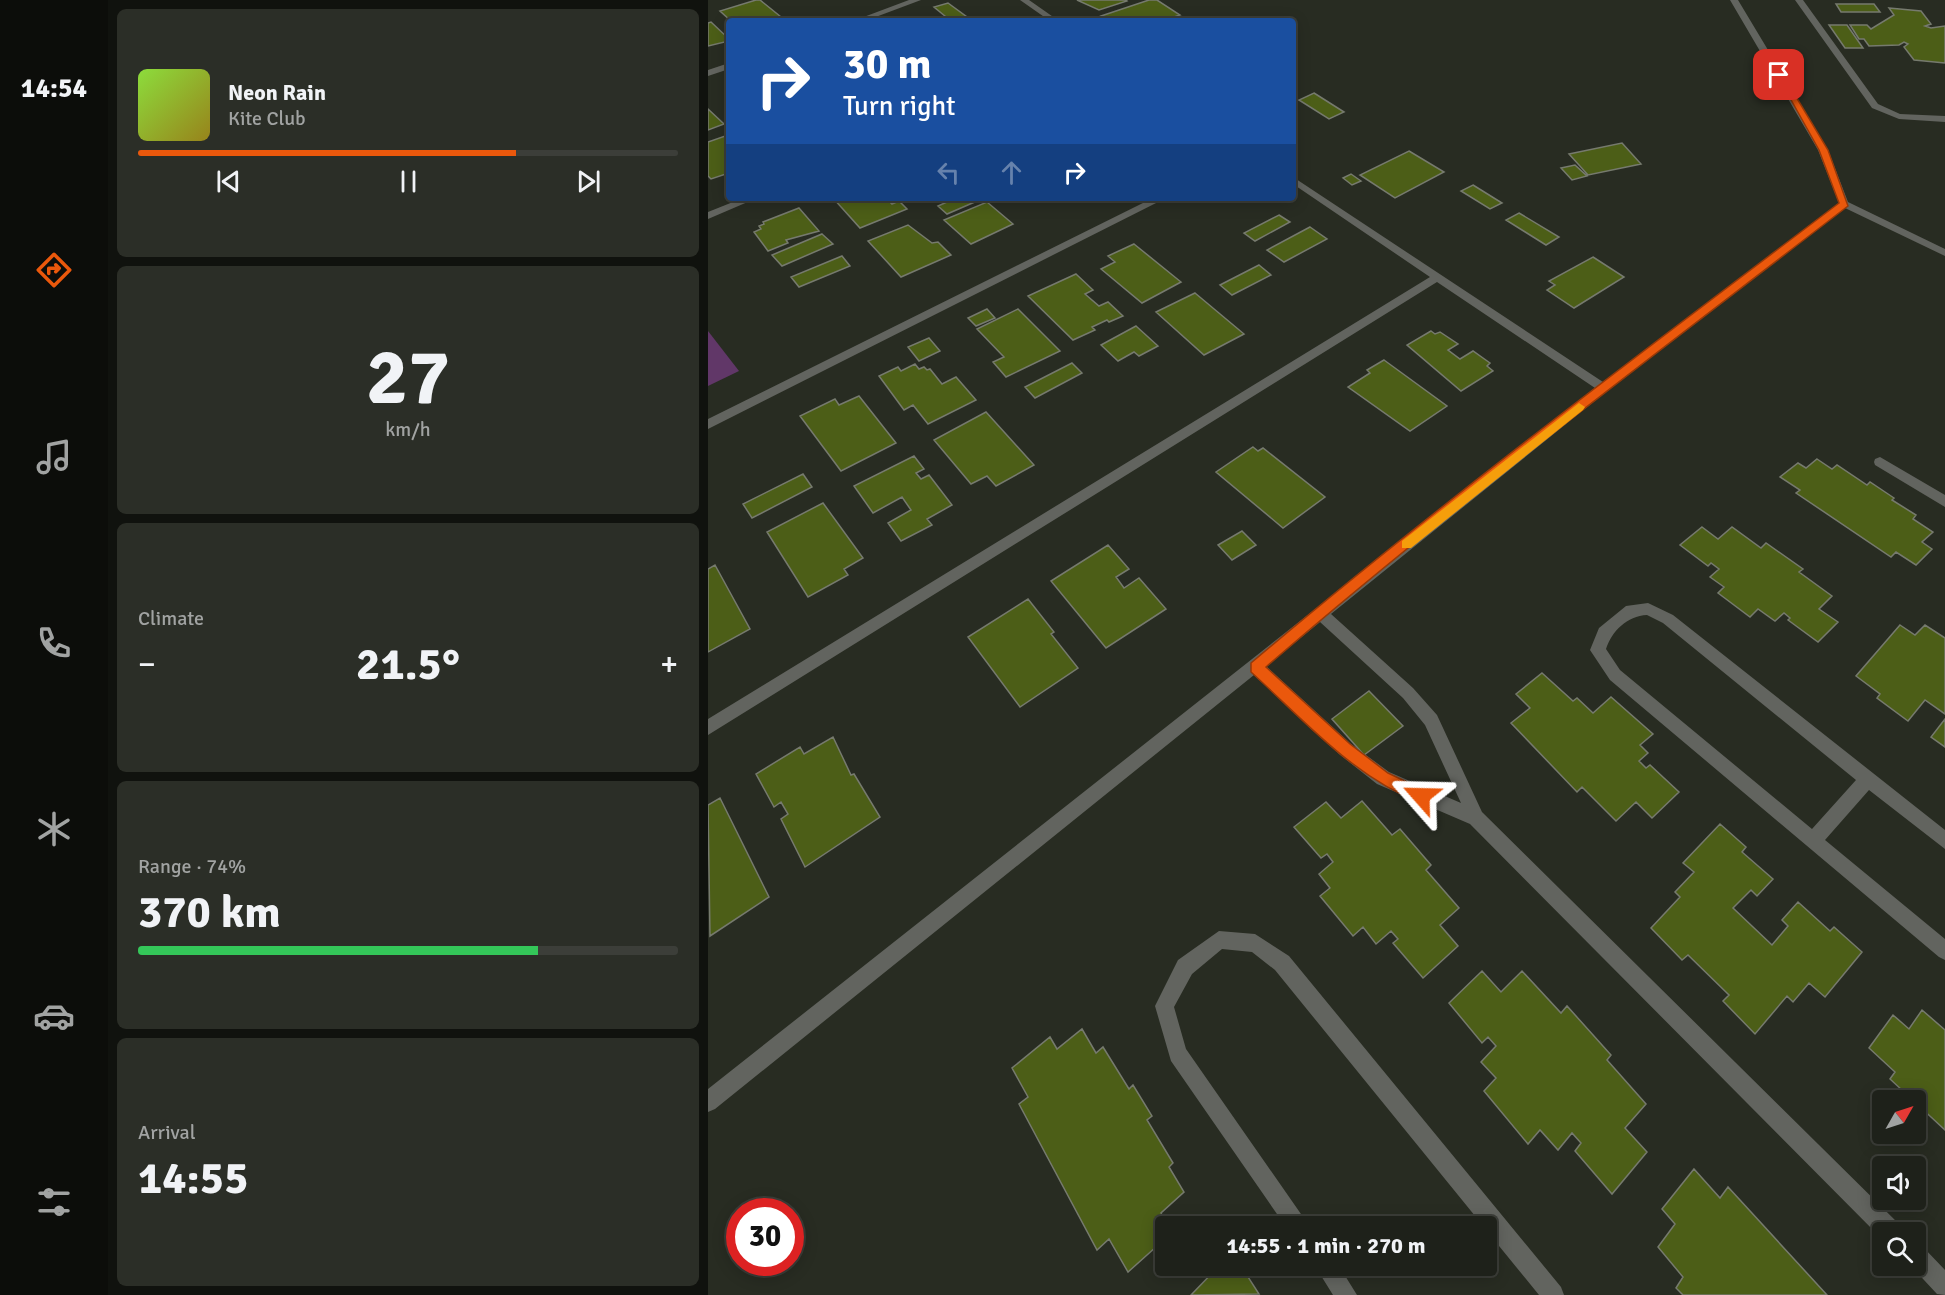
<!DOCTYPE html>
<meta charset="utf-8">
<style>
:root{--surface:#1e211a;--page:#2b2e27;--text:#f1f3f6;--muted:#a1a3a2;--line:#3c3e39;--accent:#ea580c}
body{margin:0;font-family:Signika,sans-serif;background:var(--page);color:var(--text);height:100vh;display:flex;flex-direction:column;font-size:22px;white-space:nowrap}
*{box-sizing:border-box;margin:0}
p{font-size:20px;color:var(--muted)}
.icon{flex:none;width:33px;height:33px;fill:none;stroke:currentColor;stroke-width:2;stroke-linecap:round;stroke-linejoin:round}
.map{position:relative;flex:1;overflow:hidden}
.panel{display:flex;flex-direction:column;gap:9px;padding:9px;background:#10120e;width:600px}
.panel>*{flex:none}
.top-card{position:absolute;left:18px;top:18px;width:570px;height:183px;border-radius:6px;box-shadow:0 3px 15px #0003,0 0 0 2px var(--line);background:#1a4fa0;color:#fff;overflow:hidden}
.needle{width:39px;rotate:51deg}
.fabs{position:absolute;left:1164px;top:1090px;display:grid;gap:12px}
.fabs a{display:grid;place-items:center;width:54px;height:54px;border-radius:6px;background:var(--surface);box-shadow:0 3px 15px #0003,0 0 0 2px var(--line);font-size:30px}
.speed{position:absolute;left:18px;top:1198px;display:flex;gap:12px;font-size:30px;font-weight:700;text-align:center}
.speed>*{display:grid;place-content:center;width:78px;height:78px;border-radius:50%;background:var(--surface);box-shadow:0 3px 15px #0003,0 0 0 2px var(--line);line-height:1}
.speed .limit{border:9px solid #d22;background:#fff;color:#111}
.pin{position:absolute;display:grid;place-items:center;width:51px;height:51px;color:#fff;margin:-26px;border-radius:12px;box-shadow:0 3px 9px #0006}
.me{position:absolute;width:66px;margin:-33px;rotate:295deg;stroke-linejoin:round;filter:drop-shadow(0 0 4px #0008)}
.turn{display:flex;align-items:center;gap:21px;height:126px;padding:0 18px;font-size:27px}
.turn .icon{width:78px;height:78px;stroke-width:2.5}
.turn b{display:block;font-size:42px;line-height:51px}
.lanes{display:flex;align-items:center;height:57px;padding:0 18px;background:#0003;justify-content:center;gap:30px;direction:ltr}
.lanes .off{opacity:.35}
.big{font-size:45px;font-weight:700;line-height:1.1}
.panel .widget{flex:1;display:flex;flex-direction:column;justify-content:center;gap:9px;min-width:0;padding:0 21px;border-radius:9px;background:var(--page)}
.panel .dial{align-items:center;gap:0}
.dial b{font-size:78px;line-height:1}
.song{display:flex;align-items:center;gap:18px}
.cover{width:72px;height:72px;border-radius:9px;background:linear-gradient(135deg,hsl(90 70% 55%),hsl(50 70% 35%))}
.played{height:6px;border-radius:3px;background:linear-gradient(90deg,var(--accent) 70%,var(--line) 70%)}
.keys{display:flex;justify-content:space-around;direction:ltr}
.heat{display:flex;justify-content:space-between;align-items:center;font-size:33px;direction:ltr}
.charge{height:9px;border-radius:4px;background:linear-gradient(90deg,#34c759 74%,var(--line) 0)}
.trip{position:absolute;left:447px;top:1216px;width:342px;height:60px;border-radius:6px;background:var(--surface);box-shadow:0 3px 15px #0003,0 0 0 2px var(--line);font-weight:700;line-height:60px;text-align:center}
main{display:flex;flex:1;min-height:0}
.tab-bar{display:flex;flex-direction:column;width:108px;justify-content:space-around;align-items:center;background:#0c0d0a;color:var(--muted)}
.tab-bar .icon{width:42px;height:42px}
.tab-bar .active{color:var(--accent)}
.tab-bar b{font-size:27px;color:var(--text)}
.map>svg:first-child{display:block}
.green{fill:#613768}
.building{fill:#4c5e17;stroke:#767a6e;stroke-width:1.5}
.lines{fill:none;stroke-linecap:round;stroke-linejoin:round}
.minor{fill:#62645f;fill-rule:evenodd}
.route{fill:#ea580c;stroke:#983908;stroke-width:1.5}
.slow{fill:#f59e0b}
</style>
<main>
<nav class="tab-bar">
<b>14:54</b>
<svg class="icon active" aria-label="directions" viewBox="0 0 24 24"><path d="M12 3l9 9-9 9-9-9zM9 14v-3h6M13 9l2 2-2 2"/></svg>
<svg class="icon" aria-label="music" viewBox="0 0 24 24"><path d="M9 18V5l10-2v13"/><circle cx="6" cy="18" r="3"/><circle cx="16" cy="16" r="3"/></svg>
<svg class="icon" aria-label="phone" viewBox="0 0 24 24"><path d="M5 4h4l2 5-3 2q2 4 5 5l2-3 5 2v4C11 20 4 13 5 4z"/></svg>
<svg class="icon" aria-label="climate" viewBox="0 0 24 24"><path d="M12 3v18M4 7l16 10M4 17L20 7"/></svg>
<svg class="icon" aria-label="car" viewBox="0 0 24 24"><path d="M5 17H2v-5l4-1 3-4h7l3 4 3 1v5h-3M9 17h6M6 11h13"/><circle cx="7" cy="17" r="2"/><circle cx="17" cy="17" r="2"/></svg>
<svg class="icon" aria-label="filters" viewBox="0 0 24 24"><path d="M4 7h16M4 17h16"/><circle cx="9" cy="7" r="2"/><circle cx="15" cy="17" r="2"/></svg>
</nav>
<section class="panel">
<div class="widget">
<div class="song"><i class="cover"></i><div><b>Neon Rain</b><p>Kite Club</p></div></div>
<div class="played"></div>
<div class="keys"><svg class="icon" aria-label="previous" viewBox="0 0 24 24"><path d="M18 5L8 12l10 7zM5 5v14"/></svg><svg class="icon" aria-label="pause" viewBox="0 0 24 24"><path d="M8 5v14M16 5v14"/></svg><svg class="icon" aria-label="next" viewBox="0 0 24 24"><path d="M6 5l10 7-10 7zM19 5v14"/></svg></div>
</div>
<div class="widget dial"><b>27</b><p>km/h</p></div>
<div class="widget"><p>Climate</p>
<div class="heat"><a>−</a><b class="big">21.5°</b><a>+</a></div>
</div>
<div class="widget"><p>Range · 74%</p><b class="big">370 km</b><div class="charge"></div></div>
<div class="widget"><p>Arrival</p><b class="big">14:55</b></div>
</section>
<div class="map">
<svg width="1237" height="1295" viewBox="0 0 1237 1295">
<rect width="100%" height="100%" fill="#282c22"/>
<!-- green -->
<path class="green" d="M0,331L31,371L0,386Z"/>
<!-- building -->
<path class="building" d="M48,0H52L78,21H23L12,11Z
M369,0H418L419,1L391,10Z
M441,0H449L472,15L454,21H401L393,16Z
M240,3L259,17L243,21L226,7Z
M1128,4H1166L1172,12H1133Z
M1181,8L1213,11L1223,24L1217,26L1223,28L1237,26V63L1206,60L1196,47L1200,44L1196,42L1191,45L1161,46L1156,39H1151L1142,25H1159L1163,29L1186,15Z
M3,22L21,39V41L0,46V23Z
M1121,25H1139L1155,48H1137Z
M606,93L636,112L621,119L591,100Z
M0,109L16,124L0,130Z
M20,135L21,173L3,179L0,176V142Z
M914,143L933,164L880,175L861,154Z
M701,151L736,172L687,198L652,175Z
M867,165L879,176L864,180L853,168Z
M643,174L653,181L644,185L635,178Z
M765,185L794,203L782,209L753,191Z
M125,198H178L184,204L191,201L199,209L152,228Z
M248,198H276L239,214L230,206Z
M279,202L305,224L263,244L236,220Z
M91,208L111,231L78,240L80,243L60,251L46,232L53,229L51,226L56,224L55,222Z
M811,213L851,237L838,245L798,220Z
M571,215L582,222L547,241L536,233Z
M200,225L224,243L230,242L243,255L193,277L160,241Z
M602,227L619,239L576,262L559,250Z
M114,234L125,244L74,266L64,255Z
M426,244L473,282L434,303L393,269L407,262L400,256Z
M134,256L142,266L91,287L83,277Z
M885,257L916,277L866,308L839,290L847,285L841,281Z
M551,265L563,275L524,295L512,285Z
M368,274L385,290L377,294L391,306L400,302L415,316L401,322L399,320L384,327L387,330L365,340L320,296Z
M487,293L536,334L496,355L448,312Z
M279,309L287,318L268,326L260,318Z
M310,309L352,351L298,377L285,362L296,357L269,329Z
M428,326L450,346L431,356L426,352L410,361L393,345Z
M723,331L727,334L732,332L750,344L740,350L752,359L765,351L782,363L779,366L785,371L753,391L699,345Z
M221,338L232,351L211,361L200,347Z
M676,360L739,406L702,431L640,387L662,373L659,370Z
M364,363L374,373L327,398L317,387Z
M207,364L211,369L216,367L219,370L222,369L234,384L248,377L268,400L220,424L205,405L196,410L171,376L190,367L193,371Z
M151,396L188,443L133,471L92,416L127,399L131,405Z
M278,412L326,465L288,486L279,476L263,484L226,440Z
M545,447L550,451L555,448L617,497L575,528L508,472Z
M206,456L216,469L208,473L213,479L221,475L244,505L219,519L224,525L193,541L180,523L203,510L194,497L165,513L146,486Z
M1109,459L1124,469L1129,465L1159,485L1162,482L1186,498L1184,500L1208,515L1205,519L1225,532L1214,542L1224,549L1208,565L1188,552L1183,557L1088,493L1092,490L1072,477L1090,463L1098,468Z
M95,474L104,487L44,518L35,504Z
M115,503L155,558L136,569L140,575L100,597L59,532Z
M994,527L1010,539L1024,527L1053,548L1058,543L1095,569L1091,572L1124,596L1111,609L1130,622L1110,642L1080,620L1082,618L1076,613L1067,621L1050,609L1042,617L1010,593L1016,587L1002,577L1011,569L1003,563L1000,566L972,545Z
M534,531L548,545L524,560L510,545Z
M400,545L421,569L408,577L416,588L431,578L458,609L398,648L343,581Z
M7,565L42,629L0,652V569Z
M320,599L346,632L343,634L370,668L312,707L260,637Z
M1192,625L1207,635L1217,625L1237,638V714L1217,700L1200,721L1169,698L1172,694L1148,676Z
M834,673L865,701L869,698L885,713L903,697L945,734L932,745L940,753L931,761L938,768L942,765L971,792L944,818L928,802L908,821L874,787L869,792L803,723L822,708L808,694Z
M661,691L695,726L656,755L624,719Z
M1237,719V747L1223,737Z
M125,737L143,775L146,774L172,817L97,867L73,819L80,814L73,802L66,807L48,774L92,747L96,754Z
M12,798L61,897L2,936L0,805Z
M654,801L684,835L692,829L723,865L718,870L751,908L732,925L750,946L715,978L685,943L690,939L683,931L668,944L655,927L645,936L612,896L622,888L611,874L625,862L619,854L613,858L586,827L618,802L633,818Z
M1012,824L1038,847L1034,852L1065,879L1049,896L1043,890L1025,908L1064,945L1080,926L1074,920L1090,902L1122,931L1126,927L1154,952L1117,997L1101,983L1085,1002L1079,996L1047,1034L1015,1001L1021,995L980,955L974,960L943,928L972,897L967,892L986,872L975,863Z
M774,971L793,992L814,971L853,1013L859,1006L903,1055L899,1060L938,1104L917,1128L939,1152L904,1194L867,1151L873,1143L864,1133L850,1150L832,1130L820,1144L776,1091L788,1078L773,1062L788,1046L780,1037L774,1043L741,1003Z
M1214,1010L1237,1030V1130L1182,1079L1187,1072L1161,1048L1185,1015L1201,1029Z
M374,1029L388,1053L395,1047L421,1089L425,1085L444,1116L439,1120L465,1163L461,1167L476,1192L453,1213L461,1227H458V1238L420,1272L401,1239L389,1250L311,1104L320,1097L304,1068L342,1037L349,1049Z
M986,1169L1012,1198L1020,1187L1119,1295H975L968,1288L975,1277L950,1247L967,1224L954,1209Z
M511,1266H533L551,1294L483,1295Z"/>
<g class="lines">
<!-- minor -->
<path class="minor" d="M201,0H213L157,21H145Z
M312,0H321L351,21H342Z
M1022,0H1030L1120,150L1140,202L1237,249V256L1137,208L899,391L623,614L705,688L729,715L774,812L1192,1225L1195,1233H1174V1239L762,824L669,784L631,754L546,675L7,1109L0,1112V1089L887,388L729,282L0,735V719L722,277L585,184V177L895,382L1131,203L1110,150ZM612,622L695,698L717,725L753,803L681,772L643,744L558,666Z
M1087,0H1095L1170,104L1192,114L1237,116V122L1191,119L1164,108Z
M21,63V69L0,76V70Z
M35,198H49L0,219V212Z
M445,198H458L0,429V419Z
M1172,457L1237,495V507L1167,465L1166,462L1167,459Z
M940,603L965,615L1237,830V849L1161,790L1117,840L1237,939V960L1231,957L902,680L882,650L891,628L918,606ZM939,615L955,623L1148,780L1104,829L912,670L898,649C904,631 919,616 939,615Z
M511,931L547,934L581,956L853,1287L856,1295H831L778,1230V1227H776L567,970L544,952L514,949L484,974L466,1007L478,1049L602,1227H578L463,1061L447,1006L470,960Z
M1208,1245L1216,1248L1237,1270V1295L1229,1294L1203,1266H1208Z
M607,1266H631L649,1295H625Z"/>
</g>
<!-- route -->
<path class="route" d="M1068,73L1075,75L1120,150L1140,206C944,357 745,505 558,667L642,744L680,773L718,791L720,796L718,801L713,803C645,777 596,720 543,672V663C733,502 933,353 1131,203L1111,150Z"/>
<!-- slow -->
<path class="slow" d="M871,403L877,407L875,410L703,548H694V541Z"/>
</svg>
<div class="fabs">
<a><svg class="needle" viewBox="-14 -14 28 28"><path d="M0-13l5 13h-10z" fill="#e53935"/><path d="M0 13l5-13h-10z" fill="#a1a3a2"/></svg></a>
<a><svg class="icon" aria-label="sound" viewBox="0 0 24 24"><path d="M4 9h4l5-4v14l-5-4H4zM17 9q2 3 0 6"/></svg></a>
<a><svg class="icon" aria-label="search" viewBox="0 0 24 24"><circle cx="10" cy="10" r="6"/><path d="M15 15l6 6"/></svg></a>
</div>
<div class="speed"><div class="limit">30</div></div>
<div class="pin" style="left:1071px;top:75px;background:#d93025"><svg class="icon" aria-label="arrive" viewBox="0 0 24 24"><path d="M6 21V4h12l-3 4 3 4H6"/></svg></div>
<svg class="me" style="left:713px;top:796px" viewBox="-20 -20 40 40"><path d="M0-17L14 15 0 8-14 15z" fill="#ea580c" stroke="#fff" stroke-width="4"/></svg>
<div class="trip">14:55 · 1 min · 270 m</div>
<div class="top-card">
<div class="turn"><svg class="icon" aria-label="right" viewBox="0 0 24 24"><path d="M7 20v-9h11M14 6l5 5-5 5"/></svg><div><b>30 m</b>Turn right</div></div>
<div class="lanes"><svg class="icon off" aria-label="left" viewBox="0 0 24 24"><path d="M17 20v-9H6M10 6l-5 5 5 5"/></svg><svg class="icon off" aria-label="ahead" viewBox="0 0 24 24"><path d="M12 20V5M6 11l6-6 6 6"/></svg><svg class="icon" aria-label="right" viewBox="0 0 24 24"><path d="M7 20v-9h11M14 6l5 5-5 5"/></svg></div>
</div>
</div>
</main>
